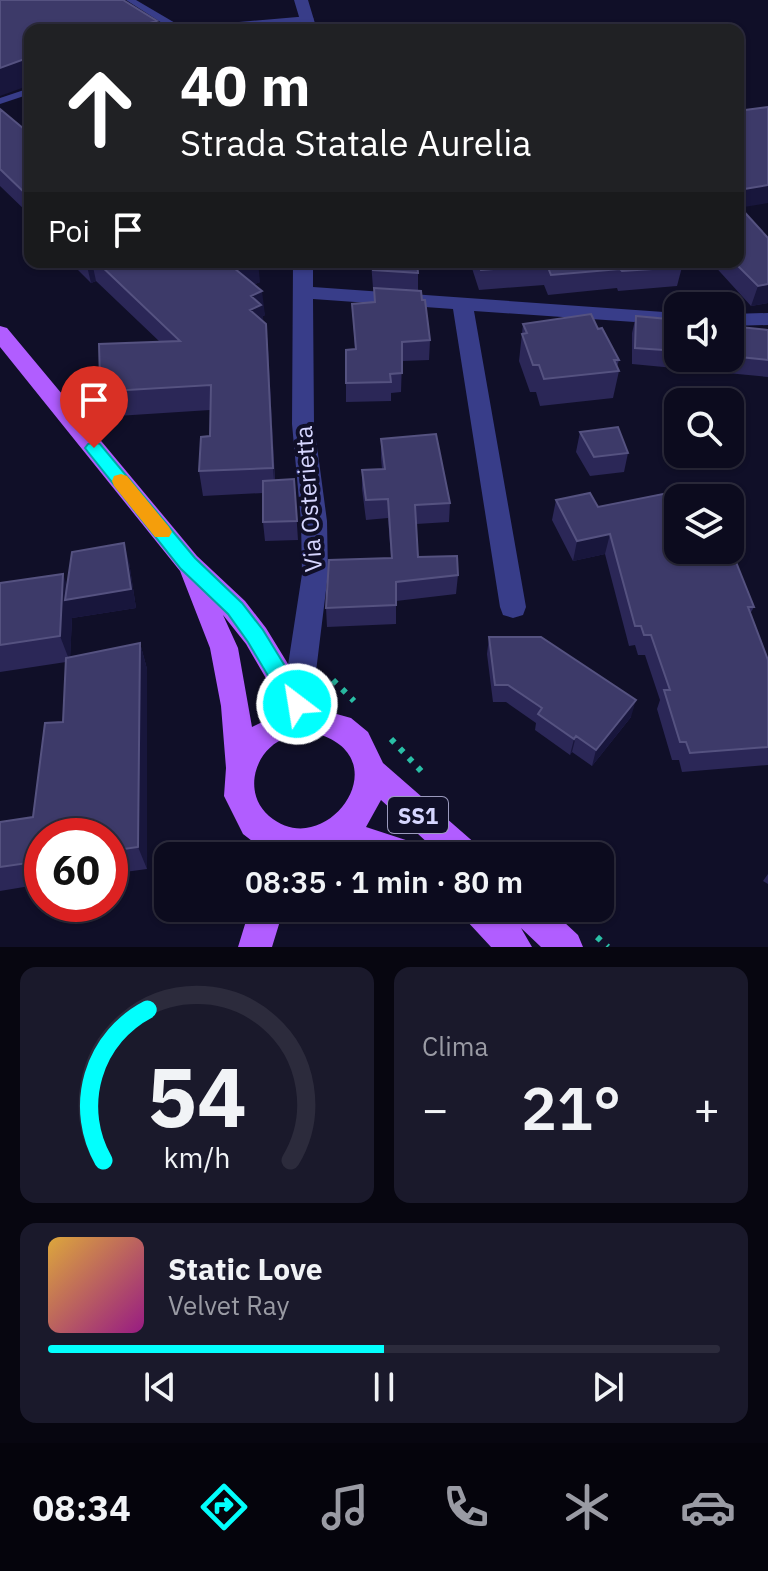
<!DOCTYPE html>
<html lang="it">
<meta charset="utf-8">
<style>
:root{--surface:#0c0b1e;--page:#1a192b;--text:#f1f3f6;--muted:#9a9ba4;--line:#2c2b3c;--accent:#02fffd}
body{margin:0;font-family:"IBM Plex Sans",sans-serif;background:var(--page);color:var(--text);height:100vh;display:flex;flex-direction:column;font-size:30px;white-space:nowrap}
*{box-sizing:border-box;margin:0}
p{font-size:26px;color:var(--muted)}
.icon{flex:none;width:44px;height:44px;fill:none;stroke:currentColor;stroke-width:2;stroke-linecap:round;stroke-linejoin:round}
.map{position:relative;height:947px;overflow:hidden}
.details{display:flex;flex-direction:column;gap:20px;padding:20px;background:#070610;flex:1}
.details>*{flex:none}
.guide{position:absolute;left:24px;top:24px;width:720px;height:244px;border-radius:16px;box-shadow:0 2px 6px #0004,0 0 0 2px var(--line);background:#202124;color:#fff;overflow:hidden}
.fabs{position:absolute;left:664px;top:292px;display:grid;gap:16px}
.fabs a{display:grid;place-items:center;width:80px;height:80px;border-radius:16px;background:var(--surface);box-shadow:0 2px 6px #0004,0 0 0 2px var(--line);font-size:40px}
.speed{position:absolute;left:24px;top:818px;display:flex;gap:16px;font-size:40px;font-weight:700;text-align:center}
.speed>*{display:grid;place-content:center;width:104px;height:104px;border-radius:50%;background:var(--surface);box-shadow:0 2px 6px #0004,0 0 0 2px var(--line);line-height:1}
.speed .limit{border:12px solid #d22;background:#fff;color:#111}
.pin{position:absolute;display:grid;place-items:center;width:68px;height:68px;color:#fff;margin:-82px -34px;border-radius:50% 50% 50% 0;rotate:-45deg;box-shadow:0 0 8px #0007}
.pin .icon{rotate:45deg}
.me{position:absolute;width:88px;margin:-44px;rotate:329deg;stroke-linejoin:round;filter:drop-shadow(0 0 6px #0008)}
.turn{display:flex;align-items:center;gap:28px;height:168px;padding:0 24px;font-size:36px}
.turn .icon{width:104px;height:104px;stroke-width:2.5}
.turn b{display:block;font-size:56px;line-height:68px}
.then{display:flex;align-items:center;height:76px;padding:0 24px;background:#0003;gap:16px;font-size:30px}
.big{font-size:60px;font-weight:600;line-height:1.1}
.details .card{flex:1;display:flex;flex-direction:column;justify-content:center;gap:12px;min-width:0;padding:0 28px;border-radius:16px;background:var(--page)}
.details .dial{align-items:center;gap:0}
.dial svg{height:208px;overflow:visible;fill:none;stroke:var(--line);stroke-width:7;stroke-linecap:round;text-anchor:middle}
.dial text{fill:var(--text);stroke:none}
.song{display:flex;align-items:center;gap:24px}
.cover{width:96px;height:96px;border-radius:12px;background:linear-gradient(135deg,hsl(40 70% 55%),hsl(310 70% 35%))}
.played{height:8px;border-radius:4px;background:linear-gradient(90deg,var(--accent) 50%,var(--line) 50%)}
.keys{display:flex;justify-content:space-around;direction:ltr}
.heat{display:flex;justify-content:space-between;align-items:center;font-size:44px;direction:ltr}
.details .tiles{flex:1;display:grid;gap:20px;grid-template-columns:1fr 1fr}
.card:last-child{grid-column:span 2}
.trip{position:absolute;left:154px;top:842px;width:460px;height:80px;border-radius:16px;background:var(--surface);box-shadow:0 2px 6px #0004,0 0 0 2px var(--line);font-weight:600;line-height:80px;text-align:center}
.tabs{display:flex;height:128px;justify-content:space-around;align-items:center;background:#05040c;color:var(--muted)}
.tabs .icon{width:56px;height:56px}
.tabs .selected{color:var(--accent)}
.tabs b{font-size:36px;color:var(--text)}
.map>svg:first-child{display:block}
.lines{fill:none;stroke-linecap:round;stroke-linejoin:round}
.path{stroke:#2abfa6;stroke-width:6;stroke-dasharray:5 8;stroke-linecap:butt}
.lane{fill:#383d89;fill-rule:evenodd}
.street{fill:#383d89;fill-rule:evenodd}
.primary{fill:#b15dff;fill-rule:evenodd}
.wall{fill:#2b2757}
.shaded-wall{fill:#18163c}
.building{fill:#3d3a69;stroke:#555280;stroke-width:2}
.route{fill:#02fffd;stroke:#01a6a4;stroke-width:2}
.slow{fill:#f59e0b}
.labels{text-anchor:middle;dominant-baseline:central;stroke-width:8;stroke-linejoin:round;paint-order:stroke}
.shield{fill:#100f28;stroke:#9b9abe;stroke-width:2}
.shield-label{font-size:22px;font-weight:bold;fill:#d6d6ff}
.street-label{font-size:24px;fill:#d6d6ff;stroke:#100f28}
</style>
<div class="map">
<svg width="768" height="947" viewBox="0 0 768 947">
<rect width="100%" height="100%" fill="#100f28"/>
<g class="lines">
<!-- path -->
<path class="path" d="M333,680L354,701
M391,739L423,773
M597,937L608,947"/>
<!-- lane -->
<path class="lane" d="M126,0H136L182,27L309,16L314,19L309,22L211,30H173Z
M30,88V94L0,104V98Z"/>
<!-- street -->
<path class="street" d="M294,0H308L317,30H303Z
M293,262H313V287L678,313V325L474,311L526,607L523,615L513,618L503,615L500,607L453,309L313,299L314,424L327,521L328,574L312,704L307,713L297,717L287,713L282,704L302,574L301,521L292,424Z
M768,313V325L730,326V314Z"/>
<!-- primary -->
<path class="primary" d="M0,326L7,328L197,556L245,601L266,628L315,708L351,718L368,732L383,763L477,845L482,856H442L381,800L366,827L421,845L426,856H282L260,847L243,834L224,796L226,768L221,706L210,648L180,571L0,347ZM223,615L246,644L285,711L252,727L238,648ZM318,734C401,759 325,864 269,816C242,793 254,748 288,737C297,734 309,735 318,734Z
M250,908H284L272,947H238Z
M461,908H501L512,919L507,908H549L578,935L583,947H541L521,928L532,947H491L466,920Z"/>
</g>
<!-- wall -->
<path class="wall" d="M0,109L30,134V215L0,186Z
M740,208L768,303L751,306L711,262H738Z
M70,262H248L260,282L255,284L265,315L263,316V322L266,324L268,349L275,480L294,479L298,540L265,541L263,522V493L203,496L199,471L210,436V410L117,416L114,404H107L100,380L160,342L96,281L91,283Z
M371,262H417L418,273V291L430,340L429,360L402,361L401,392L391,393V401L346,402V383L355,349L352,304L374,302V288H373Z
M470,262H680L682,267L677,286L618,291L617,288L548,295L544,285L479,290Z
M636,316L678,320V358H730V326L768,330V377L632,364V333Z
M523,324L598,329L619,360L617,367L619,371L613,398L540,406L536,392H530L519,361Z
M580,432L628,453L624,472L590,476L576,452Z
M381,439L450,503L449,522L416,524L418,557L458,575L456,594L396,601V624L327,627L326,608L391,558L388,518L366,520L362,489V470L382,469L381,458Z
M556,500L598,507L754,607L750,614L768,660V765L682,772L679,760H672L657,709L660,700L645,655H638L635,645L629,646L605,554L573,561L552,520Z
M129,562L136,608L72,618L70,658L140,643L147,669V869L110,874V836H42V884L0,891V822L33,817L63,722L66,662L0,672V583L67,584Z
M489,637L631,717L592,766L572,752L570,755L535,730L536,723L506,702H493L487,654Z
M768,874V884L763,881Z"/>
<!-- shaded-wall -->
<path class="shaded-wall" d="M157,21L158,30H124Z
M30,57V85L0,96V68Z
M768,185V203L738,208V190Z
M86,262H92L96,281L91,283Z
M248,262H258L260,282L237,292L234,268Z
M768,284V303L751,306L758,286Z
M262,291L265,315L263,316L264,330L250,310L251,296Z
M266,324L268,349L275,493L273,468Z
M610,534L605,554L573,561L577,541Z
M124,543L129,562L136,608L72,618L70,662L60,636L63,574L72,599Z
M140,643L147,669V869L138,847Z
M636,700L631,717L592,766L596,750Z
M576,736L572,752L570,755L574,739Z"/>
<!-- building -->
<path class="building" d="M0,0H123L157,21L124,30H30V57L0,68Z
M375,26H386V30H375Z
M768,107V185L738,190V111Z
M0,109L30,134V198L0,169Z
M738,205L768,238V284L758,286L734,262H738Z
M97,262H248L234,268L262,291L251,296L261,305L250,310L266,324L273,468L199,471L201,437L210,436L211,385L111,391V379L100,380L99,344L180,341Z
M372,262H417L418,273L373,270Z
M478,262H680L682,267L622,271L620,269L551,275L547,265L481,270Z
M374,288L421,291L422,300H425L430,340L402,342V373L390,374L391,382L346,383V350L356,349L352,304L375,302Z
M591,314L598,329L602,328L619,360H614L619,371L544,379L539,365H533L522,334L527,333L523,324Z
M636,316L678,320V351L635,348Z
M730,326L768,330V360L730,356Z
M618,427L628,453L594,457L580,432Z
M436,434L450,503L415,505L418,557L457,556L458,575L396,582V605L326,608L329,560L392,558L388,499L366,500L362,470L385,469L381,439Z
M294,479L297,521L263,522V481Z
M688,489L694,498H678V550H730V547L754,607H748L768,660V747L690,753L686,742H680L664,690H670L651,635H644L641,626H635L610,534L577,541L556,500L590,493L598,507Z
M124,543L131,589L65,600L72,552Z
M63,574L60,636L0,645V583Z
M489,637H541L636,700L596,750L576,736L574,739L538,714L542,708L508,685H495Z
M140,643L138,847L110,851V836H42V861L0,867V822L33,817L45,723L63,722L66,658Z"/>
<!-- route -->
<path class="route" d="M94,442L100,444L195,558L242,603L263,630L304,697L308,704L304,711L297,714L289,711L248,642L228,614L181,569L88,452L85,448L88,444Z"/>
<!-- slow -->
<path class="slow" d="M121,474L127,476L169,527L172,532L169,537H155L114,486L112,481L114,476Z"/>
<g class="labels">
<!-- shield labels -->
<rect class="shield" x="388" y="797" width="60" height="36" rx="6"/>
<g class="shield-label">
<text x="418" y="815">SS1</text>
</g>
<!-- street labels -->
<g class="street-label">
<text transform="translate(308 499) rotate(-94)">Via Osterietta</text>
</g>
</g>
</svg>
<div class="fabs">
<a><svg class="icon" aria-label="sound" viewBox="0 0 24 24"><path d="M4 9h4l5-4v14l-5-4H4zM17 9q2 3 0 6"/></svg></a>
<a><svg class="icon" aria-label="search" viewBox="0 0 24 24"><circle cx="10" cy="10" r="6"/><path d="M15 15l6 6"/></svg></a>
<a><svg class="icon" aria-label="layers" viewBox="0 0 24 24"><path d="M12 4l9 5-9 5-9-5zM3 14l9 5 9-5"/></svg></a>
</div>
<div class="speed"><div class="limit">60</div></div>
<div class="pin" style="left:94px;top:448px;background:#d93025"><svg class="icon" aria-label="arrive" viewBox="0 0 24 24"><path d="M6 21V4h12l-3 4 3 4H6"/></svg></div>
<svg class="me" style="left:297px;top:704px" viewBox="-20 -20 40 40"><circle r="17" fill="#02fffd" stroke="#fff" stroke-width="3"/><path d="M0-11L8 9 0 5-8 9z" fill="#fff"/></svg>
<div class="trip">08:35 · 1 min · 80 m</div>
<div class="guide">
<div class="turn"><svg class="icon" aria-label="ahead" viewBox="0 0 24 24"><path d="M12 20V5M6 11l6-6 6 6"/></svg><div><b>40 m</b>Strada Statale Aurelia</div></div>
<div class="then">Poi<svg class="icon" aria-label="arrive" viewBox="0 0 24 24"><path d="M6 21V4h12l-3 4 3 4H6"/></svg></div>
</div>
</div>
<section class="details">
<div class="tiles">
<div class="card dial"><svg viewBox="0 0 100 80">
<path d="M14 69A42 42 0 1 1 86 69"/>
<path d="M14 69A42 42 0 0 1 31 11" stroke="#02fffd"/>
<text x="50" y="56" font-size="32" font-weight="700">54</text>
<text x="50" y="72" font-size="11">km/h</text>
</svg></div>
<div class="card"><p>Clima</p>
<div class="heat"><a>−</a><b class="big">21°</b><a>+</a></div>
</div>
<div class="card">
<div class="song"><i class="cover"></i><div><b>Static Love</b><p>Velvet Ray</p></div></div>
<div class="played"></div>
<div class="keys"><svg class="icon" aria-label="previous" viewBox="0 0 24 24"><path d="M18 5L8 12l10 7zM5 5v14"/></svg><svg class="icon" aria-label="pause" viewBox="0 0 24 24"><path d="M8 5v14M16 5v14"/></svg><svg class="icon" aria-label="next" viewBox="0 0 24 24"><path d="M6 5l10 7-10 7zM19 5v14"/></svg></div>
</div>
</div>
</section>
<nav class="tabs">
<b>08:34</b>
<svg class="icon selected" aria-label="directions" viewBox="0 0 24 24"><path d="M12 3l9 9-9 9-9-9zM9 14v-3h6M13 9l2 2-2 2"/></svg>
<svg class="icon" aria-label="music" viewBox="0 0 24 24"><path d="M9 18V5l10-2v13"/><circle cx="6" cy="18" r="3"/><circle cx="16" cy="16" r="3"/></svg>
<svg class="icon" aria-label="phone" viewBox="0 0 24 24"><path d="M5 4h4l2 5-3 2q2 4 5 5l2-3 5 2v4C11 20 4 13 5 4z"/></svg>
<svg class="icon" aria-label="climate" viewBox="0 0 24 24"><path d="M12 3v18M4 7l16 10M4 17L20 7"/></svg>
<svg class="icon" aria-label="car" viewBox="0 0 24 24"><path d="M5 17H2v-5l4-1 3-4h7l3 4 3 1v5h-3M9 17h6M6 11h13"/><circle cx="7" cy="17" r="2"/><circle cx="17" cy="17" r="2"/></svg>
</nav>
